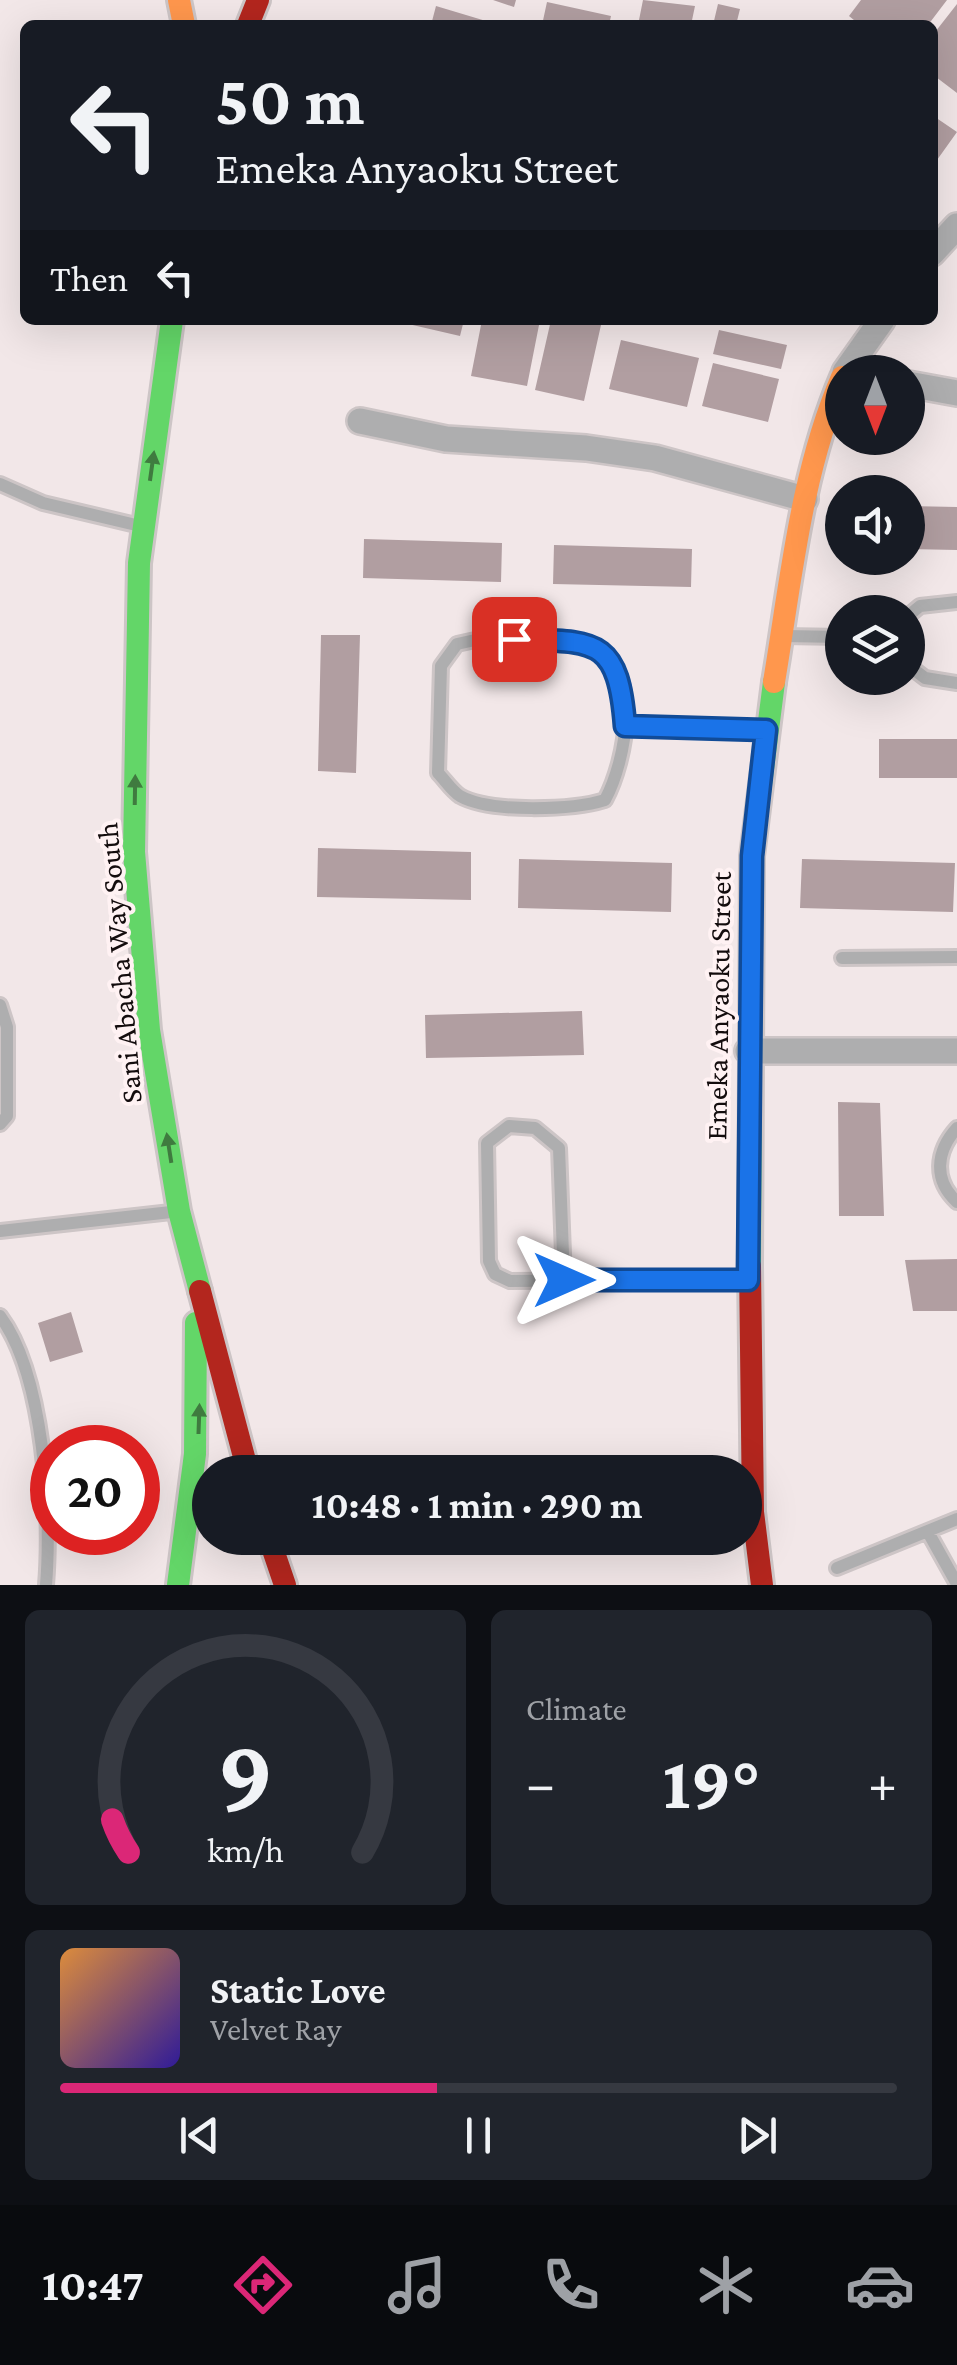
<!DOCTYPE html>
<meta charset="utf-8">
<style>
:root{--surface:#171b24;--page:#20242c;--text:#f1f3f6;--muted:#9ea1a6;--line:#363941;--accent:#db2777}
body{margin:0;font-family:"Crimson Pro",serif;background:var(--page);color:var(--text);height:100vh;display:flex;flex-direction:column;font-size:38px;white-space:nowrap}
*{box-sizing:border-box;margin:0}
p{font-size:32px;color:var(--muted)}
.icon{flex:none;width:55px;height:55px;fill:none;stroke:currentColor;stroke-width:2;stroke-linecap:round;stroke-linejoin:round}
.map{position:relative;height:1585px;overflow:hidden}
.details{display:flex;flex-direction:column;gap:25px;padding:25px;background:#0d0f14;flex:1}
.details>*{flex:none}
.hud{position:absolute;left:20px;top:20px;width:918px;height:305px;border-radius:15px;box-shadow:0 10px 40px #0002;background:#171b24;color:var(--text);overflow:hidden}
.needle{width:65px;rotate:180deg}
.fabs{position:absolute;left:825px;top:355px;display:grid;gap:20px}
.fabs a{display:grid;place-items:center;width:100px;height:100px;border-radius:50%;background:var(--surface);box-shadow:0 10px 40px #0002;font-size:50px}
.speed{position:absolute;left:30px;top:1425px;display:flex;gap:20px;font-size:50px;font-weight:700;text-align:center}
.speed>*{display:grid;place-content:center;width:130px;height:130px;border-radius:50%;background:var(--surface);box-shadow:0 10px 40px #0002;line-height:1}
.speed .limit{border:15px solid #d22;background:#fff;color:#111}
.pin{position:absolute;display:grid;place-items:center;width:85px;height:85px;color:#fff;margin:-42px;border-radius:20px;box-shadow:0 5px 15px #0006}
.me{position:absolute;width:110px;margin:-55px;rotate:90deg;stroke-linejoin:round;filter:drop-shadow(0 0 8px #0008)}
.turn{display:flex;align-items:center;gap:35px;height:210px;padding:0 30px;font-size:45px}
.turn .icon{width:130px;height:130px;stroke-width:2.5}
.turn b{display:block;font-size:70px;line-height:85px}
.then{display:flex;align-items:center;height:95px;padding:0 30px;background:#0003;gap:20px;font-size:38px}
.big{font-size:75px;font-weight:700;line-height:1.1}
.details .widget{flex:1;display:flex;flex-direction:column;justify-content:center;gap:15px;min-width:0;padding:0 35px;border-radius:15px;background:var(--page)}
.details .dial{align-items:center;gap:0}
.dial svg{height:260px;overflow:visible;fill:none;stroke:var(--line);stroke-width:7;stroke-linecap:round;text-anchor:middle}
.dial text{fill:var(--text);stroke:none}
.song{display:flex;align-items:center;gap:30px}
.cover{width:120px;height:120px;border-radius:15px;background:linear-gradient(135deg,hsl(30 70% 55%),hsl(250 70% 35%))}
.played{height:10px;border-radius:5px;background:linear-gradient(90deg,var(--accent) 45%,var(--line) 45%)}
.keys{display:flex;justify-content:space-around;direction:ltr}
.heat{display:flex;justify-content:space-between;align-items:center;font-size:55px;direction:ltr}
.details .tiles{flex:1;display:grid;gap:25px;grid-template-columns:1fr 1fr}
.widget:last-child{grid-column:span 2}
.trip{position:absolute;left:192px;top:1455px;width:570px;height:100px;border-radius:50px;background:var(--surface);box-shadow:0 10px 40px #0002;font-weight:700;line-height:100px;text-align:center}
.menu{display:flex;height:160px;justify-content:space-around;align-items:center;background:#090b0e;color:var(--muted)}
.menu .icon{width:70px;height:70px}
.menu .selected{color:var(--accent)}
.menu b{font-size:45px;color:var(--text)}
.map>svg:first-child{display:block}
.building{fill:#b19ea1}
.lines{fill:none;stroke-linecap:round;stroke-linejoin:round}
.lane-casing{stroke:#cdc5c6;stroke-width:18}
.street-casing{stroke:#cdc5c6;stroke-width:30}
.fast-casing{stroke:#cdc5c6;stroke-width:28}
.slow-casing{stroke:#cdc5c6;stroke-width:28}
.jam-casing{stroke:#cdc5c6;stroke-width:28}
.lane{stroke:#aeaeaf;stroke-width:12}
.street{stroke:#aeaeaf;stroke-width:25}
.fast{stroke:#63d668;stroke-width:22}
.slow{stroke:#ff974d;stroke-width:22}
.jam{stroke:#b3261e;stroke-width:22}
.oneway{fill:#3f7b3f}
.route-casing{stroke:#114b97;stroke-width:25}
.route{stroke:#1a73e8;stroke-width:18}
.labels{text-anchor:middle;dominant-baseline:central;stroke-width:8;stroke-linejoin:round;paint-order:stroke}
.street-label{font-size:30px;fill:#130c0d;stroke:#fff2f3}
</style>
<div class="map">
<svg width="957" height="1585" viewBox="0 0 957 1585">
<rect width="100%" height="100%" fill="#f2e7e8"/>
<!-- building -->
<path class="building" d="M493,0H516L514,7Z
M643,0L695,6L691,25H638Z
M861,0H947L928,25H860L849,16Z
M547,2L611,16L609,25H542Z
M718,4L740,9L736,25H713Z
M957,4V93L932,74V36Z
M436,6L496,24V25H431Z
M932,115L957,132L932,167Z
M391,320H464L460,336Z
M482,320H540L527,386L471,376Z
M551,320L601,325L584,401L535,390Z
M719,330L787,345L781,369L713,354Z
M621,340L699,358L687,407L609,389Z
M713,363L779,379L768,422L702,406Z
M908,506L957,507V550L908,549Z
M364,539L502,543L501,582L363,578Z
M554,545L692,549L691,587L553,584Z
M321,635H360L356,773L318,771Z
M879,739H957V778H879Z
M318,848L471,852V900L317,897Z
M519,859L672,863L671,912L518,908Z
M802,859L955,863L953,912L800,908Z
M582,1011L584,1055L426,1058L425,1015Z
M838,1102L880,1103L884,1216H839Z
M957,1259V1311H913L905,1260Z
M71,1312L83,1352L50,1362L38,1323Z"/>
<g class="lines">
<defs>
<path id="lane" d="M0,484L43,503L136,525
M908,616L920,606L957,602
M784,636L842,637
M484,638C515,639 563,633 592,646C644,669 626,761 605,800C573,810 490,813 460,796C452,791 445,780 438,773L441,666L457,644Z
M908,665L925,678L957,683
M625,726L763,730
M842,958L957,957
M0,1005L7,1027V1116L0,1124
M957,1128C936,1151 933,1180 957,1202
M0,1231L171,1212
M564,1280L559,1148L535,1128L509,1126L487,1143L489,1261L495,1274L510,1281L745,1279
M0,1316C44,1375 52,1513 46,1585
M928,1532L957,1584
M837,1568L957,1519"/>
<path id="street" d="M932,253L957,226
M845,372L882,320
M908,384L957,393
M360,421L446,439L586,448L655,458L805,499
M748,1051H957"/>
<path id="fast" d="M172,320L139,563L134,852L149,1030L179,1211L200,1291
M750,1266L752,856L774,682
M178,1585L195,1454L196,1323"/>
<path id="slow" d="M179,0L184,25
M774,682C791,580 801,473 842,377"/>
<path id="jam" d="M248,25L258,0
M750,1266L753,1512L762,1585
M200,1291L248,1472
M269,1538L285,1585"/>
</defs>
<!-- lane casing -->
<use href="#lane" class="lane-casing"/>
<!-- street casing -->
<use href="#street" class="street-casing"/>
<!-- fast casing -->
<use href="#fast" class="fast-casing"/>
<!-- slow casing -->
<use href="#slow" class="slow-casing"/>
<!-- jam casing -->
<use href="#jam" class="jam-casing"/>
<!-- lane -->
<use href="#lane" class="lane"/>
<!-- street -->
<use href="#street" class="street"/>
<!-- fast -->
<use href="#fast" class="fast"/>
<!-- slow -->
<use href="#slow" class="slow"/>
<!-- jam -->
<use href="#jam" class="jam"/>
</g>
<!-- one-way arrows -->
<defs><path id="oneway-solid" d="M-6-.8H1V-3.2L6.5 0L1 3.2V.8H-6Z" transform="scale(2.5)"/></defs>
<g class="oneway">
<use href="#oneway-solid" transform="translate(152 466) rotate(-82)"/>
<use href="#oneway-solid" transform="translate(135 790) rotate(-89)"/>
<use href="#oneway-solid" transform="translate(169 1148) rotate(-99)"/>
<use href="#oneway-solid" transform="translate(199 1419) rotate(-88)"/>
</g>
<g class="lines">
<defs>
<path id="route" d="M514,639C595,642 618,636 625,726L766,730L752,856L748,1280H564"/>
</defs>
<!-- route casing -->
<use href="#route" class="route-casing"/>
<!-- route -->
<use href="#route" class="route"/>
</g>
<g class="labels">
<!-- street labels -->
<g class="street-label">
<text transform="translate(119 963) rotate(-95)">Sani Abacha Way South</text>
<text transform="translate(718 1006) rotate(-89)">Emeka Anyaoku Street</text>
</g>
</g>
</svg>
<div class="fabs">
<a><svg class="needle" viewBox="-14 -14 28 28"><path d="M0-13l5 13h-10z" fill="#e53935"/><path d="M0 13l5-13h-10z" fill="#9ea1a6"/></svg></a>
<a><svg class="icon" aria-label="sound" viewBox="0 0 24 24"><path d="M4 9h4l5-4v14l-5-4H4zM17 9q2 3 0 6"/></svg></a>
<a><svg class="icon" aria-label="layers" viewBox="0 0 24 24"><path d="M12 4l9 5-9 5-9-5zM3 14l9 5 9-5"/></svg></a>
</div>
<div class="speed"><div class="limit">20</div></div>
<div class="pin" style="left:514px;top:639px;background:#d93025"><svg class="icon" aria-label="arrive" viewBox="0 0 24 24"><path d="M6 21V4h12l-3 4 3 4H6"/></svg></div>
<svg class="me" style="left:564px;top:1280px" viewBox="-20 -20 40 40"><path d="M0-17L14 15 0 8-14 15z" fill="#1a73e8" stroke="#fff" stroke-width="4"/></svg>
<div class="trip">10:48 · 1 min · 290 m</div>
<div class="hud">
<div class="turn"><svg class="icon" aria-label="left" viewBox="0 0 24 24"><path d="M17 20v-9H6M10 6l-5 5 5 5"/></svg><div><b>50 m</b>Emeka Anyaoku Street</div></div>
<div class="then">Then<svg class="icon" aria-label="left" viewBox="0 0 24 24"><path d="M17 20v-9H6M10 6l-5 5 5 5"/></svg></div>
</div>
</div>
<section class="details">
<div class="tiles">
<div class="widget dial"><svg viewBox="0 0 100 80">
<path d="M14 69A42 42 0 1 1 86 69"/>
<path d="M14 69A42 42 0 0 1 9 59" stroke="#db2777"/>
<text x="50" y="56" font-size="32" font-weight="700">9</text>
<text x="50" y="72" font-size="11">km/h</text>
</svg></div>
<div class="widget"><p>Climate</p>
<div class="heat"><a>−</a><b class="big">19°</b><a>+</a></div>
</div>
<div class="widget">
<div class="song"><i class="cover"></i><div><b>Static Love</b><p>Velvet Ray</p></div></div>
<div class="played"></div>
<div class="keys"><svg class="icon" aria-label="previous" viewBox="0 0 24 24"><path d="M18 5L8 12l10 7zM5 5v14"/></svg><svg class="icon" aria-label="pause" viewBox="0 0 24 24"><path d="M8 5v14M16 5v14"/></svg><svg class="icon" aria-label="next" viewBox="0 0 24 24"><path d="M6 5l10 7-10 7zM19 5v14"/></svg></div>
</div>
</div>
</section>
<nav class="menu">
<b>10:47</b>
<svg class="icon selected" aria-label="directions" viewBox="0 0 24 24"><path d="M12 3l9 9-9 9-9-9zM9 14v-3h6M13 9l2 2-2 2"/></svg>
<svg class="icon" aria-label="music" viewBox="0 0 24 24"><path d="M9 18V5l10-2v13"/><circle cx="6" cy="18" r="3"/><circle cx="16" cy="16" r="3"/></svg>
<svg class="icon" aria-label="phone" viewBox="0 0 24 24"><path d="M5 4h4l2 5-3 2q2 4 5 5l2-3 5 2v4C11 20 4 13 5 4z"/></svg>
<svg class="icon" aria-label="climate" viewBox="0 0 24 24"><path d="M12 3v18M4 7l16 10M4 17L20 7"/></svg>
<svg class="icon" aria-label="car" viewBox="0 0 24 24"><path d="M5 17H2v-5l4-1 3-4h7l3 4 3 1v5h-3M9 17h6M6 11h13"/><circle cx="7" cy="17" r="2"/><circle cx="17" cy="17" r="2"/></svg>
</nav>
